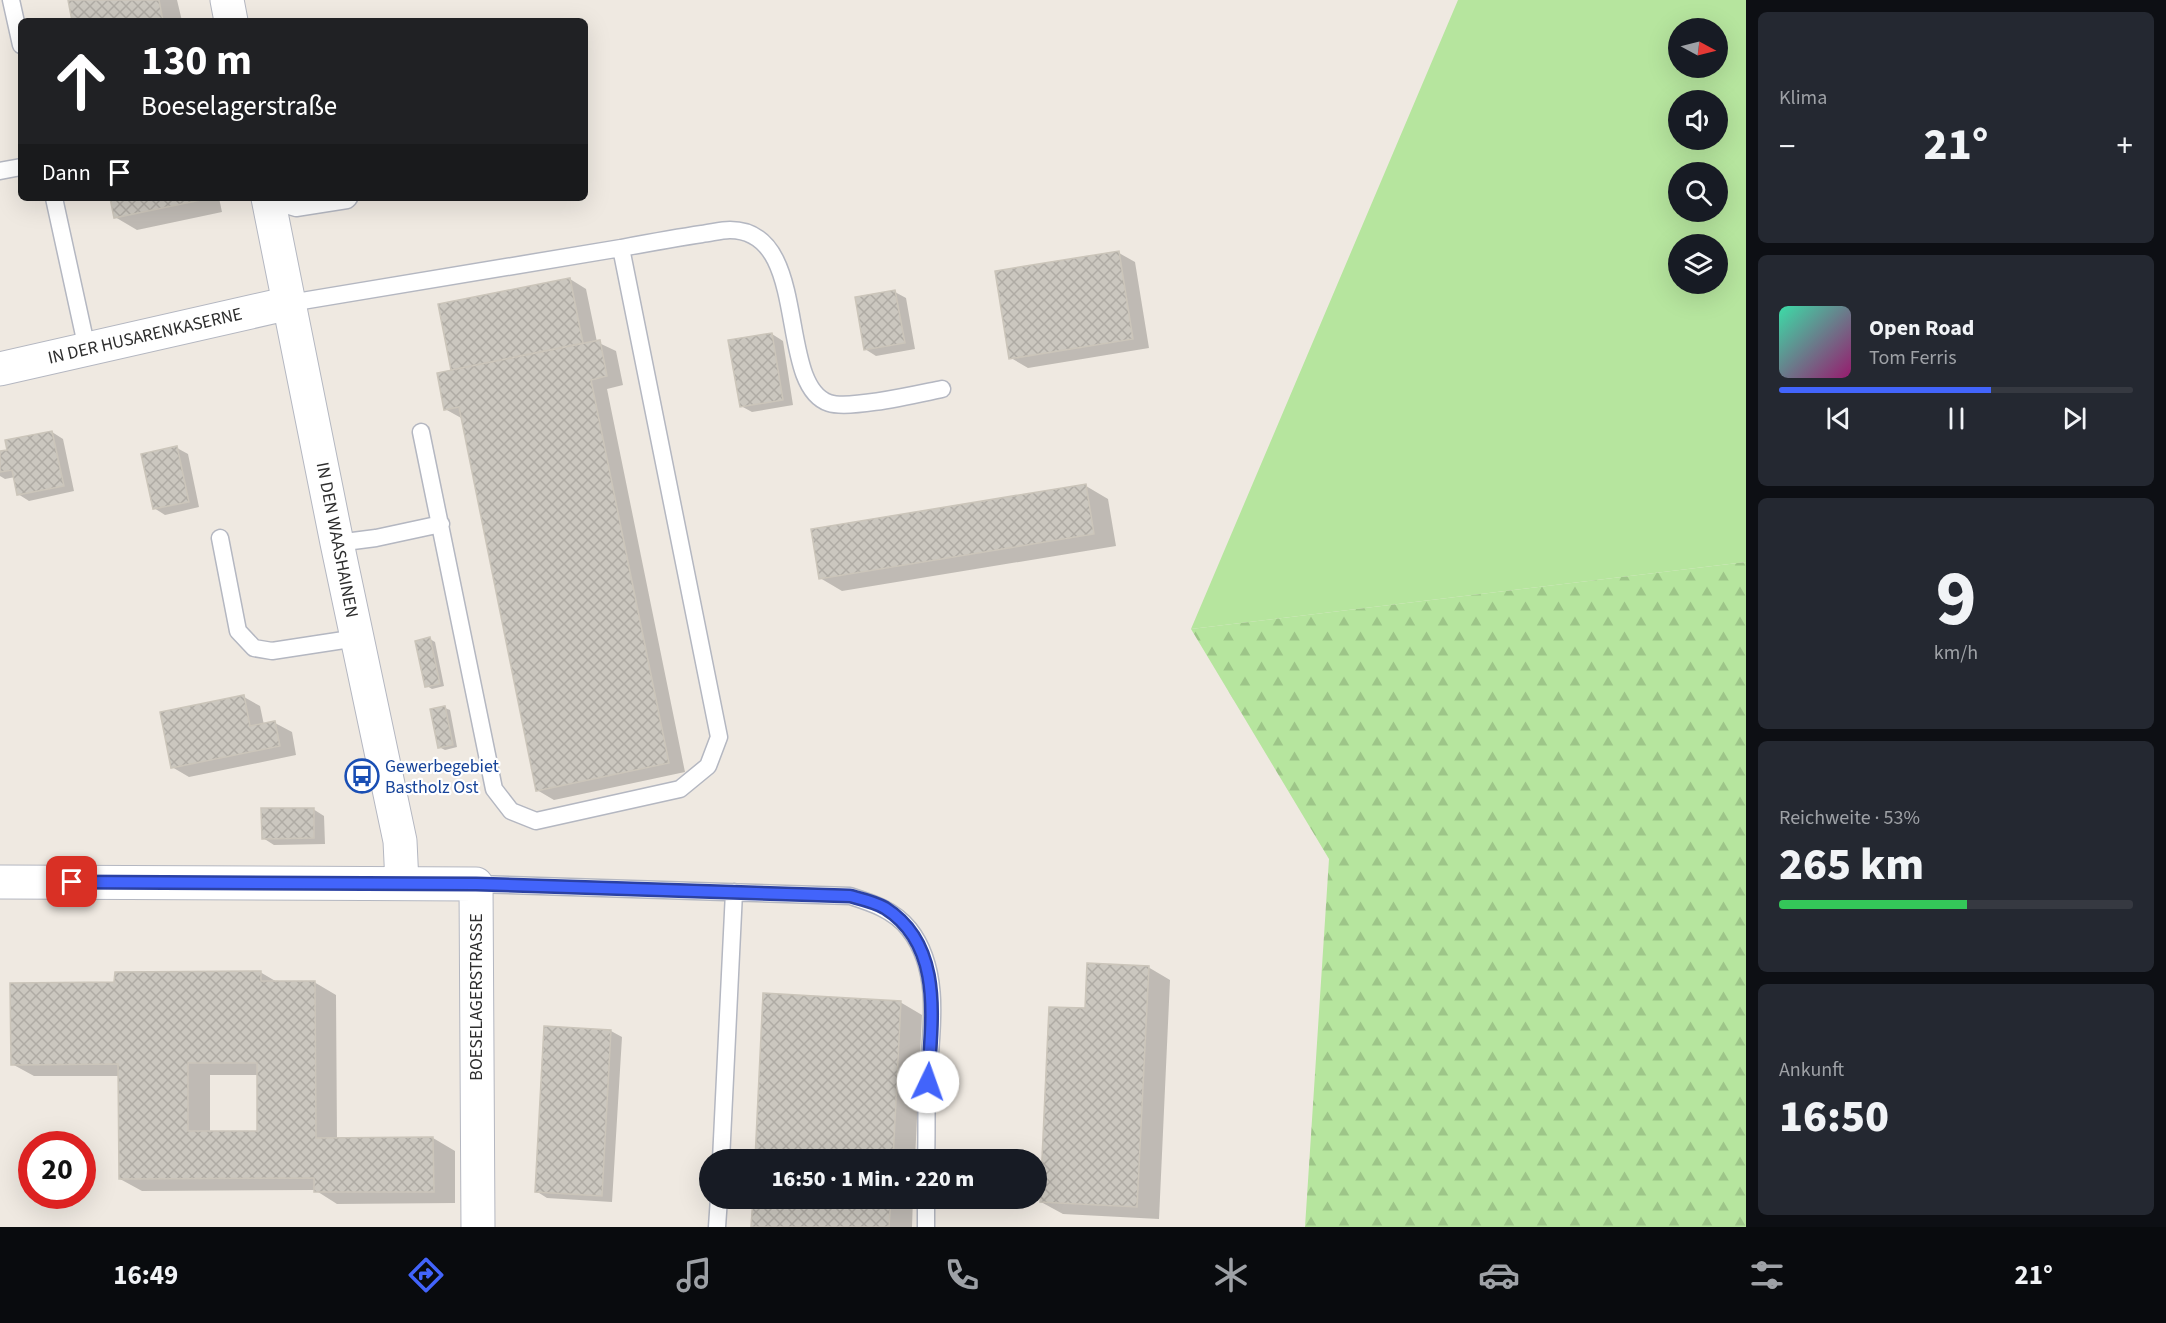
<!DOCTYPE html>
<html lang="de">
<meta charset="utf-8">
<style>
:root{--surface:#171b24;--page:#242831;--text:#f1f3f6;--muted:#9ea1a6;--line:#363941;--accent:#4264fb}
body{margin:0;font-family:"Source Sans 3",sans-serif;background:var(--page);color:var(--text);height:100vh;display:flex;flex-direction:column;font-size:22px;white-space:nowrap}
*{box-sizing:border-box;margin:0}
p{font-size:20px;color:var(--muted)}
.icon{flex:none;width:33px;height:33px;fill:none;stroke:currentColor;stroke-width:2;stroke-linecap:round;stroke-linejoin:round}
.map{position:relative;flex:1;overflow:hidden}
.panel{display:flex;flex-direction:column;gap:12px;padding:12px;background:#0d0f14;width:420px}
.panel>*{flex:none}
.top-card{position:absolute;left:18px;top:18px;width:570px;height:183px;border-radius:9px;box-shadow:0 6px 24px #0002;background:#202124;color:#fff;overflow:hidden}
.needle{width:39px;rotate:97deg}
.fabs{position:absolute;left:1668px;top:18px;display:grid;gap:12px}
.fabs a{display:grid;place-items:center;width:60px;height:60px;border-radius:50%;background:var(--surface);box-shadow:0 6px 24px #0002;font-size:30px}
.speed{position:absolute;left:18px;top:1131px;display:flex;gap:12px;font-size:30px;font-weight:700;text-align:center}
.speed>*{display:grid;place-content:center;width:78px;height:78px;border-radius:50%;background:var(--surface);box-shadow:0 6px 24px #0002;line-height:1}
.speed .limit{border:9px solid #d22;background:#fff;color:#111}
.pin{position:absolute;display:grid;place-items:center;width:51px;height:51px;color:#fff;margin:-26px;border-radius:12px;box-shadow:0 3px 9px #0006}
.me{position:absolute;width:66px;margin:-33px;rotate:3deg;stroke-linejoin:round;filter:drop-shadow(0 0 4px #0008)}
.turn{display:flex;align-items:center;gap:21px;height:126px;padding:0 24px;font-size:27px}
.turn .icon{width:78px;height:78px;stroke-width:2.5}
.turn b{display:block;font-size:42px;line-height:51px}
.then{display:flex;align-items:center;height:57px;padding:0 24px;background:#0003;gap:12px;font-size:22px}
.big{font-size:45px;font-weight:800;line-height:1.1}
.panel .card{flex:1;display:flex;flex-direction:column;justify-content:center;gap:9px;min-width:0;padding:0 21px;border-radius:9px;background:var(--page)}
.panel .dial{align-items:center;gap:0}
.dial b{font-size:78px;line-height:1}
.song{display:flex;align-items:center;gap:18px}
.cover{width:72px;height:72px;border-radius:9px;background:linear-gradient(135deg,hsl(160 70% 55%),hsl(320 70% 35%))}
.played{height:6px;border-radius:3px;background:linear-gradient(90deg,var(--accent) 60%,var(--line) 60%)}
.keys{display:flex;justify-content:space-around;direction:ltr}
.heat{display:flex;justify-content:space-between;align-items:center;font-size:33px;direction:ltr}
.charge{height:9px;border-radius:4px;background:linear-gradient(90deg,#34c759 53%,var(--line) 0)}
.trip{position:absolute;left:699px;top:1149px;width:348px;height:60px;border-radius:30px;background:var(--surface);box-shadow:0 6px 24px #0002;font-weight:800;line-height:60px;text-align:center}
.dock{display:flex;height:96px;justify-content:space-around;align-items:center;background:#090b0e;color:var(--muted)}
.dock .icon{width:42px;height:42px}
.dock .active{color:var(--accent)}
.dock b{font-size:27px;color:var(--text)}
main{display:flex;flex:1;min-height:0}
.map>svg:first-child{display:block}
.grass{fill:#b6e59e;fill-rule:evenodd}
.forest{fill:url(#forest-firs)}
.shadow{fill:#0003;fill-rule:evenodd}
.building{fill:url(#building-cross-hatch);stroke:#cbc5ba;stroke-width:1.5;fill-rule:evenodd}
.lines{fill:none;stroke-linecap:round;stroke-linejoin:round}
.service-casing{stroke:#b4b7c1;stroke-width:19}
.minor-casing{stroke:#b4b7c1;stroke-width:35}
.service{stroke:#fff;stroke-width:16}
.minor{stroke:#fff;stroke-width:33}
.route-casing{stroke:#2b41a3;stroke-width:15}
.route{stroke:#4264fb;stroke-width:10}
.labels{text-anchor:middle;dominant-baseline:central;stroke-width:4.5;stroke-linejoin:round;paint-order:stroke}
.street-label{font-size:18px;fill:#2e2e2e;stroke:#fff}
.transit-label{font-size:18px;fill:#164399;stroke:#fff;text-anchor:start}
</style>
<main>
<div class="map">
<svg width="1746" height="1227" viewBox="0 0 1746 1227">
<defs>
<pattern id="forest-firs" width="22" height="20" patternUnits="userSpaceOnUse" patternTransform="scale(1.5)"><rect width="22" height="20" fill="#b6e59e"/><path d="M5 1l3.5 6h-7zM16 11l3.5 6h-7z" fill="#9dc588"/></pattern>
<pattern id="building-cross-hatch" width="8" height="8" patternUnits="userSpaceOnUse" patternTransform="scale(1.5)"><rect width="8" height="8" fill="#cbc7bf"/><path d="M0 0l8 8M0 8l8-8" fill="none" stroke="#afaba4"/></pattern>
</defs>
<rect width="100%" height="100%" fill="#efe9e1"/>
<!-- grass -->
<path class="grass" d="M1458,0H1746V562L1191,629ZM1678,28H1718V68H1678ZM1678,100H1718V140H1678ZM1678,172H1718V212H1678ZM1678,244H1718V284H1678Z"/>
<!-- forest -->
<path class="forest" d="M1746,562V1227H1305L1329,859L1191,629Z"/>
<!-- shadow -->
<path class="shadow" d="M70,0H177L182,21H74Z
M111,198H219L222,212L137,230L115,217Z
M1119,253L1135,262L1149,348L1028,368L1011,358Z
M570,279L586,289L597,342L616,351L623,385L607,389L685,772L554,800L537,790L463,419L445,409L453,372L440,306Z
M895,292L906,298L915,349L876,356L865,349Z
M772,334L783,341L793,405L752,412L741,406Z
M52,432L63,439L74,491L29,501L18,494L15,477L5,479L0,476V453Z
M177,448L188,454L199,507L165,515L154,508Z
M1086,486L1108,499L1116,546L842,591L820,578Z
M430,639L435,642L444,686L432,689L427,686Z
M244,697L260,706L264,725L275,723L292,732L296,755L189,777L172,767Z
M445,708L450,710L457,747L445,750L439,747Z
M313,809L324,816L325,844L274,845L263,838Z
M1148,967L1170,980L1159,1219L1063,1214L1041,1202L1087,1010Z
M260,972L277,982H314L336,995L337,1139L433,1138L455,1151V1203L337,1204L315,1190L142,1191L120,1179L119,1076H34L12,1064L116,983ZM210,1075H259V1132H210Z
M900,1002L922,1015L915,1160H756Z
M611,1031L622,1037L612,1202L547,1198L536,1191Z
M754,1198H913L912,1227H753Z"/>
<!-- building -->
<path class="building" d="M68,0H159L163,21H72Z
M110,198H200L201,200L114,218Z
M1119,251L1133,339L1009,359L995,271Z
M570,278L583,343L451,370L438,304Z
M895,290L905,343L864,350L855,297Z
M772,333L783,400L740,407L728,340Z
M600,340L607,376L591,380L669,763L536,791L459,407L444,410L437,373Z
M52,431L64,486L17,495L12,470L0,472V451L7,450L5,440Z
M177,446L189,502L153,509L141,454Z
M1086,484L1094,534L819,579L811,529Z
M430,637L440,684L425,687L415,641Z
M244,695L250,726L275,721L280,746L171,768L160,712Z
M445,706L453,745L438,748L430,709Z
M261,808H314V838L262,839Z
M1087,963L1149,966L1137,1207L1040,1202L1049,1007L1085,1008Z
M261,971V981H315L316,1138L433,1137L434,1192H314V1178L119,1179L118,1064L11,1065L10,983L114,982L115,972ZM188,1063H257V1131H188Z
M763,993L901,1001L893,1160H755Z
M544,1026L611,1030L602,1196L535,1192Z
M753,1198H891L889,1227H751Z"/>
<g class="lines">
<defs>
<path id="service" d="M11,0L21,45
M0,171L21,167
M54,198L87,349
M269,200L296,208L347,200L349,198
M621,248C648,243 675,238 702,234C711,233 721,230 730,230C812,230 775,385 829,403C850,410 917,394 942,389
M290,303L621,248L719,737L708,766L680,789L536,821L511,811L494,789L421,432
M220,538L238,631L254,648L272,651L357,638
M337,543L376,538L441,524
M476,884L850,896C872,903 894,910 909,929C944,973 930,1039 927,1090C926,1113 927,1136 926,1160
M721,1160L734,892
M717,1227L719,1198
M926,1227V1198"/>
<path id="minor" d="M227,0L231,21
M268,198L337,543L400,841L402,883
M0,369L290,303
M0,882L476,884L478,1227"/>
</defs>
<!-- service casing -->
<use href="#service" class="service-casing"/>
<!-- minor casing -->
<use href="#minor" class="minor-casing"/>
<!-- service -->
<use href="#service" class="service"/>
<!-- minor -->
<use href="#minor" class="minor"/>
</g>
<g class="lines">
<defs>
<path id="route" d="M72,882L476,884L850,896C861,899 875,902 885,908C945,946 931,1022 928,1082"/>
</defs>
<!-- route casing -->
<use href="#route" class="route-casing"/>
<!-- route -->
<use href="#route" class="route"/>
</g>
<!-- icons -->
<defs>
<symbol id="bus-ring" viewBox="-11 -11 22 22"><circle r="9.5" fill="#fff" stroke="#1a4fb4" stroke-width="1.5"/><path d="M-5-6H5V4H4V6H2V4H-2V6H-4V4H-5ZM-3.5-4V0h7V-4ZM-3.5 1.2v1.5H-2V1.2ZM2 1.2v1.5H3.5V1.2Z" fill="#1a4fb4"/></symbol>
</defs>
<g fill-rule="evenodd">
<use href="#bus-ring" x="343" y="757" width="38" height="38"/>
</g>
<g class="labels">
<!-- street labels -->
<g class="street-label">
<text transform="translate(145 336) rotate(-13)">IN DER HUSARENKASERNE</text>
<text transform="translate(337 540) rotate(79)">IN DEN WAASHAINEN</text>
<text transform="translate(476 997) rotate(-90)">BOESELAGERSTRASSE</text>
</g>
<!-- transit labels -->
<g class="transit-label">
<text x="385" y="766">Gewerbegebiet<tspan x="385" dy="21">Bastholz Ost</tspan></text>
</g>
</g>
</svg>
<div class="fabs">
<a><svg class="needle" viewBox="-14 -14 28 28"><path d="M0-13l5 13h-10z" fill="#e53935"/><path d="M0 13l5-13h-10z" fill="#9ea1a6"/></svg></a>
<a><svg class="icon" aria-label="sound" viewBox="0 0 24 24"><path d="M4 9h4l5-4v14l-5-4H4zM17 9q2 3 0 6"/></svg></a>
<a><svg class="icon" aria-label="search" viewBox="0 0 24 24"><circle cx="10" cy="10" r="6"/><path d="M15 15l6 6"/></svg></a>
<a><svg class="icon" aria-label="layers" viewBox="0 0 24 24"><path d="M12 4l9 5-9 5-9-5zM3 14l9 5 9-5"/></svg></a>
</div>
<div class="speed"><div class="limit">20</div></div>
<div class="pin" style="left:72px;top:882px;background:#d93025"><svg class="icon" aria-label="arrive" viewBox="0 0 24 24"><path d="M6 21V4h12l-3 4 3 4H6"/></svg></div>
<svg class="me" style="left:928px;top:1082px" viewBox="-20 -20 40 40"><circle r="19" fill="#fff"/><path d="M0-13L10 11 0 6-10 11z" fill="#4264fb"/></svg>
<div class="trip">16:50 · 1 Min. · 220 m</div>
<div class="top-card">
<div class="turn"><svg class="icon" aria-label="ahead" viewBox="0 0 24 24"><path d="M12 20V5M6 11l6-6 6 6"/></svg><div><b>130 m</b>Boeselagerstraße</div></div>
<div class="then">Dann<svg class="icon" aria-label="arrive" viewBox="0 0 24 24"><path d="M6 21V4h12l-3 4 3 4H6"/></svg></div>
</div>
</div>
<section class="panel">
<div class="card"><p>Klima</p>
<div class="heat"><a>−</a><b class="big">21°</b><a>+</a></div>
</div>
<div class="card">
<div class="song"><i class="cover"></i><div><b>Open Road</b><p>Tom Ferris</p></div></div>
<div class="played"></div>
<div class="keys"><svg class="icon" aria-label="previous" viewBox="0 0 24 24"><path d="M18 5L8 12l10 7zM5 5v14"/></svg><svg class="icon" aria-label="pause" viewBox="0 0 24 24"><path d="M8 5v14M16 5v14"/></svg><svg class="icon" aria-label="next" viewBox="0 0 24 24"><path d="M6 5l10 7-10 7zM19 5v14"/></svg></div>
</div>
<div class="card dial"><b>9</b><p>km/h</p></div>
<div class="card"><p>Reichweite · 53%</p><b class="big">265 km</b><div class="charge"></div></div>
<div class="card"><p>Ankunft</p><b class="big">16:50</b></div>
</section>
</main>
<nav class="dock">
<b>16:49</b>
<svg class="icon active" aria-label="directions" viewBox="0 0 24 24"><path d="M12 3l9 9-9 9-9-9zM9 14v-3h6M13 9l2 2-2 2"/></svg>
<svg class="icon" aria-label="music" viewBox="0 0 24 24"><path d="M9 18V5l10-2v13"/><circle cx="6" cy="18" r="3"/><circle cx="16" cy="16" r="3"/></svg>
<svg class="icon" aria-label="phone" viewBox="0 0 24 24"><path d="M5 4h4l2 5-3 2q2 4 5 5l2-3 5 2v4C11 20 4 13 5 4z"/></svg>
<svg class="icon" aria-label="climate" viewBox="0 0 24 24"><path d="M12 3v18M4 7l16 10M4 17L20 7"/></svg>
<svg class="icon" aria-label="car" viewBox="0 0 24 24"><path d="M5 17H2v-5l4-1 3-4h7l3 4 3 1v5h-3M9 17h6M6 11h13"/><circle cx="7" cy="17" r="2"/><circle cx="17" cy="17" r="2"/></svg>
<svg class="icon" aria-label="filters" viewBox="0 0 24 24"><path d="M4 7h16M4 17h16"/><circle cx="9" cy="7" r="2"/><circle cx="15" cy="17" r="2"/></svg>
<b>21°</b>
</nav>
